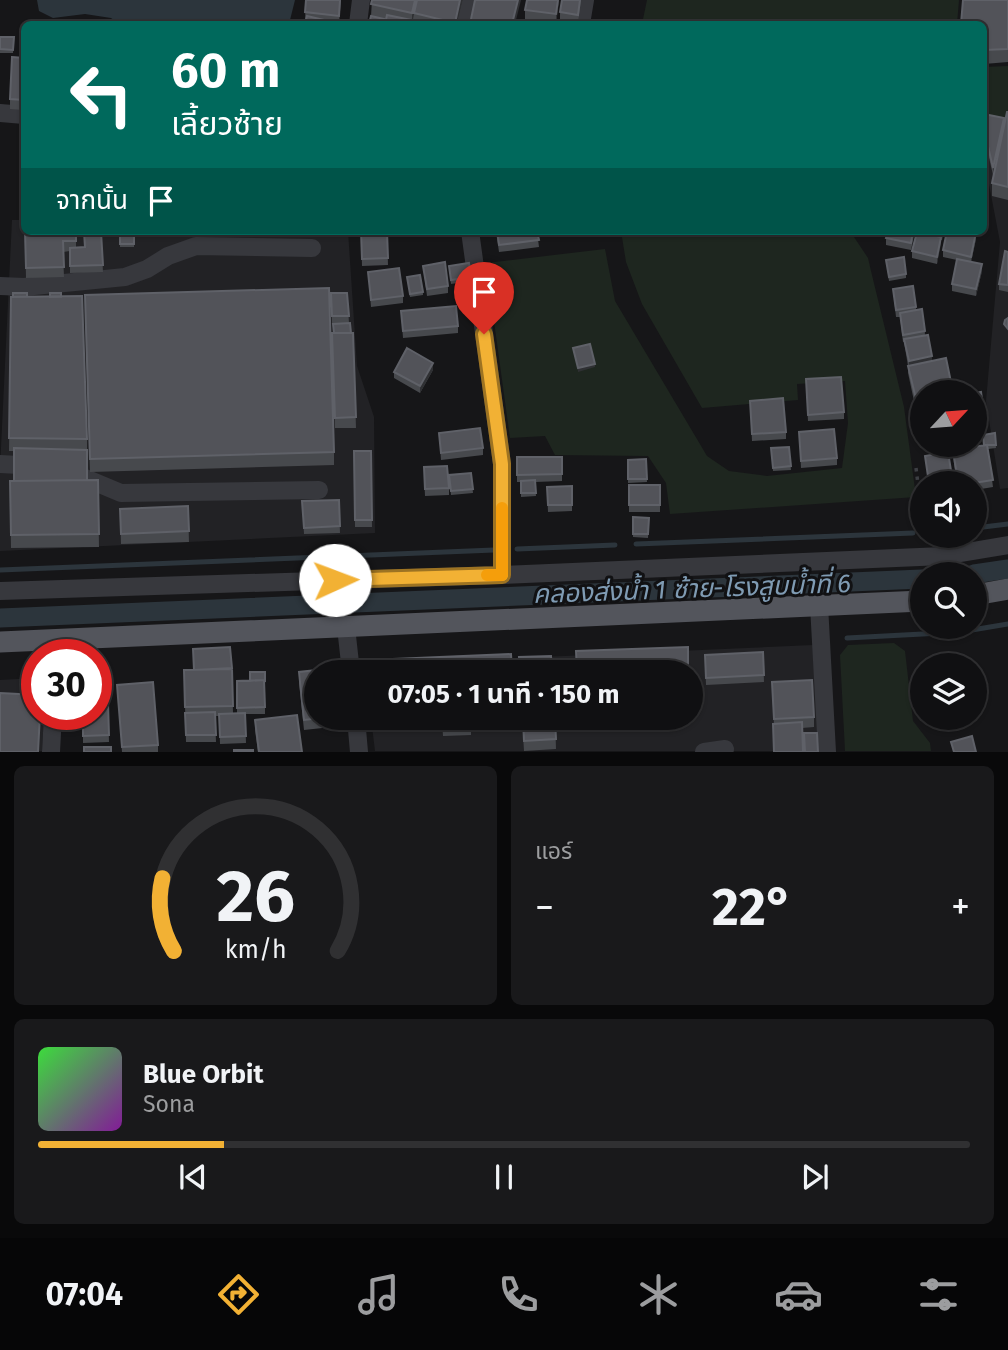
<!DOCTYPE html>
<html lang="th">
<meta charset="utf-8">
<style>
:root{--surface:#101012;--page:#19191b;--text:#f1f3f6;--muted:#9c9d9f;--line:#303032;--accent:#f2b134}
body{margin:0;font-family:"Fira Sans","Noto Sans Thai",sans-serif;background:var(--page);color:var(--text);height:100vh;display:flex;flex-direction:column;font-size:26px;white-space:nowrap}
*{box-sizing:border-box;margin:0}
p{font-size:23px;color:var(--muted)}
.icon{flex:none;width:38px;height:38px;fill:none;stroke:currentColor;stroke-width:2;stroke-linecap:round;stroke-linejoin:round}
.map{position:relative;height:752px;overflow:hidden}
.details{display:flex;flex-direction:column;gap:14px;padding:14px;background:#09090a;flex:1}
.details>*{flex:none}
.banner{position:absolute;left:21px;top:21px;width:966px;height:214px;border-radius:10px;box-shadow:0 2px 5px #0004,0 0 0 2px var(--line);background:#00695c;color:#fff;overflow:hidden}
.needle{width:46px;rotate:64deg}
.controls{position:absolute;left:910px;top:380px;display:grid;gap:14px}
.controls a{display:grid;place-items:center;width:77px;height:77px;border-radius:50%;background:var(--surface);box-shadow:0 2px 5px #0004,0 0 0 2px var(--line);font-size:35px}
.speed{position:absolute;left:21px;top:639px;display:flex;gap:14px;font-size:35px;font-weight:700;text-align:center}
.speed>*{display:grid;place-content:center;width:91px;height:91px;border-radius:50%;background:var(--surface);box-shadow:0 2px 5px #0004,0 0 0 2px var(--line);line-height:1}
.speed .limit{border:10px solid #d22;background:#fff;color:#111}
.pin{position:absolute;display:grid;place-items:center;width:60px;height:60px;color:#fff;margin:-72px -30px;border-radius:50% 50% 50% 0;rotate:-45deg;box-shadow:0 0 7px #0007}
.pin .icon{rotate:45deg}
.me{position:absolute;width:77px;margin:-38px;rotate:88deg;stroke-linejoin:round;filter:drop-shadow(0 0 5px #0008)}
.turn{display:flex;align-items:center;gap:24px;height:147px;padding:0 35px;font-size:32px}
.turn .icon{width:91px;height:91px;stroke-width:2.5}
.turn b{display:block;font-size:49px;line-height:60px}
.then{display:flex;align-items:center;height:66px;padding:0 35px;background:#0003;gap:14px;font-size:26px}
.big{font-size:52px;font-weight:700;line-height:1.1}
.details .tile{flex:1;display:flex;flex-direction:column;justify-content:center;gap:10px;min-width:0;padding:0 24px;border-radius:10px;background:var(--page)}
.details .dial{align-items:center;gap:0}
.dial svg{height:182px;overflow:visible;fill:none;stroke:var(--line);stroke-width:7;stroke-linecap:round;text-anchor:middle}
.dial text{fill:var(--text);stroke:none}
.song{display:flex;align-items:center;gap:21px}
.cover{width:84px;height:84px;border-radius:10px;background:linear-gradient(135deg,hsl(120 70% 55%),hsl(290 70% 35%))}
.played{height:7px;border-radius:4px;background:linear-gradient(90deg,var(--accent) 20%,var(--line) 20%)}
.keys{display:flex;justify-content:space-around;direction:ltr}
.heat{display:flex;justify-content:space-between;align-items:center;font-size:38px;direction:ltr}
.details .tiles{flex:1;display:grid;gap:14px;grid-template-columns:1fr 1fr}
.tile:last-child{grid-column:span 2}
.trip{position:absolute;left:304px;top:660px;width:399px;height:70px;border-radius:35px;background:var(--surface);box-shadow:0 2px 5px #0004,0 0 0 2px var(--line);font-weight:700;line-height:70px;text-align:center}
.tabs{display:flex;height:112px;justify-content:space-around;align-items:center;background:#060607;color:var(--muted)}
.tabs .icon{width:49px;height:49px}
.tabs .current{color:var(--accent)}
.tabs b{font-size:32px;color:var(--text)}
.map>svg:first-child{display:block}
.built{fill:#222225}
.green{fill:#1e261f}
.water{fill:#2c353c}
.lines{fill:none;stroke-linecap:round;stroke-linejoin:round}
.stream{stroke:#2c353c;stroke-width:5}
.canal{stroke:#2c353c;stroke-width:19}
.path{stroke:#3d3f44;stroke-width:3.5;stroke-dasharray:3.5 5;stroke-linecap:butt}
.minor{stroke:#37383d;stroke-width:18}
.major{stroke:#53555c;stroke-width:21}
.wall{fill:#47494d}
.shaded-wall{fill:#2f3033}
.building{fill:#525359;stroke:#5f6168;stroke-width:2}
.route-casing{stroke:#9d7322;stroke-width:18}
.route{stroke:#f2b134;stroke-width:12}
.slow{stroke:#f59e0b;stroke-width:12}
.labels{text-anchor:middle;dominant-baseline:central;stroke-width:6;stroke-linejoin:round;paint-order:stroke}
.water-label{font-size:26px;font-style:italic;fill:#7f9bb3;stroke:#111113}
</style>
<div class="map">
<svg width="1008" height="752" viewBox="0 0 1008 752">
<rect width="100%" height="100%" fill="#161618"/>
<!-- built -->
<path class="built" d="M984,118L1008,123V488L1000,489L986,401L1000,242L984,158Z
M12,220H24V231H348L357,366L374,417L375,533L0,551V468Z
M813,645L819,751H375L371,718H691V672H366L365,665Z
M37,678V714H44L42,751H0V680Z"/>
<!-- green -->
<path class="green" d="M647,0H959L957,24H642Z
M1008,66V123L984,118V67Z
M621,231H850L868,258L871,271L904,407L916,497L670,514L666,483L648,456L555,455L545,436L510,438L486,263L605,249L615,301L707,456L729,471L767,476L842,468L848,423L845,381L797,384L798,400L702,408L642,304L626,262Z
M894,643L905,651L913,721L930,743L931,751H845L840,655L848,645Z"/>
<!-- water -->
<path class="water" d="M37,0H295L289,24H119L111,18L85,14L53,18L39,11Z"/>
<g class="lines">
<!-- stream -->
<path class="stream" d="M975,528L1008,524
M636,544L913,533
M517,549L615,545
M0,570L494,550
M847,638L960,632L1008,624"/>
<!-- canal -->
<path class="canal" d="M974,574L1008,569
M0,618L922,579"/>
<!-- path -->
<path class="path" d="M916,468L922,517"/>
<!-- minor -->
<path class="minor" d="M358,24L361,0
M460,24L466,0
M581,24L585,0
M0,113L24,115
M470,231L502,464V575
M0,286L24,287L125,277L147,269L168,256L196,246L312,248
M0,464L38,466
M66,470L121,493L319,490
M0,591L502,575L943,556L1008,545
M819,605L827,752
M346,627L351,672
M57,654V640
M356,718L359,752
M51,752L53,714
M704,752L725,749"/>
<!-- major -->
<path class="major" d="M975,595L1008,589
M0,642L922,601"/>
</g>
<!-- wall -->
<path class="wall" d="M306,0H341L339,23L305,19Z
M372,0H463L457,24H385L386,20H384V24L371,16Z
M559,0L556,24L525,20V10Z
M581,0L578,22L560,19V12Z
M1008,0V62L984,64V24Z
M0,37H14L13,53H0Z
M24,58V110L10,109V99Z
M1008,112V200L992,196V183Z
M984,114L1004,125L993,175L984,136Z
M25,231H76V247H84V235H79V231L101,232L103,272L70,273V251L63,252L64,277L26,278Z
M120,231H134V247H120Z
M361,231H387L388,265L362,266Z
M496,231H537L539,247L499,252Z
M915,231L911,250L886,245V238Z
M917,231H944L942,240H941L937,264L912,258V251Z
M976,239L971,262L982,271L976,296L952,291V284L957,260L943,257V250Z
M1008,252V292L999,290V284Z
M886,260L906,274V278L889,281Z
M423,266L448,286V293L427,296Z
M449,266L471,277V281L451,284Z
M368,272L403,296V303L371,307Z
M407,277L423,292V295L410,297Z
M893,289L916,307V310L925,331L922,392V444H931L919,446L914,411V401L908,373V366L904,342H903L900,317H896Z
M331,293H347L349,323L351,333H353L356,428H335L332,344L348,323H332Z
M11,297H27L87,439V480H98L99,547L11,548L10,481H14V451H9Z
M85,308L334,452V465L90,472Z
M401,311L458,326V333L403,338Z
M433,370L420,393L394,378V372Z
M806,386L844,412V419L808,421Z
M975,393L986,427V435L995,433L996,448L988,449L993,487L975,490V483H957L953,457V450L984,445L983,437L975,439Z
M750,401L786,432V439L752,441Z
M799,432L837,458V465L801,468Z
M439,433L483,448V455L441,460Z
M789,447L791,470L773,471L771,448Z
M354,451H371L372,527H355Z
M517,457H562V481L535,482L536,496L521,497V482H517Z
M646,459L647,482L628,483V460Z
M471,473L473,493L451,495L449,475Z
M424,474L449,488V495L425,496Z
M629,485H660V512H629Z
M572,486V511L548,512L547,487Z
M339,500L340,533L304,534L302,501Z
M188,506L189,542L121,544L120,509Z
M633,517L649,518L648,538L633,537Z
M688,647V672H576Z
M763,652L764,682L706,685L705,655Z
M232,669L233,713H237V681H250L265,672V714H245L246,743L220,744L219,716H215L216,742H186L184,670Z
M299,672L317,718H341V726L304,730L299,683Z
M117,685L158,745V752H122Z
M772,692L814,717V727L802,728L774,724Z
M108,703L109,742L83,743V714Z
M397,718H505L471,719V735L443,736L442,721L398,723Z
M522,718H555L556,749L524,751Z
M255,720L302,752H258L255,730Z"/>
<!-- shaded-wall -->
<path class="shaded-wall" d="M415,0H417L412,24V13Z
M460,0H463L457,24H455Z
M518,0H521L515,24H512Z
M558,0H559L556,24V14Z
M1004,118V125L993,175V168Z
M976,232V239L971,263V257Z
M941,237V244L937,264V257Z
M982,264V271L976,296V289Z
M932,356V363L909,368V361Z
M433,363V370L420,393V386Z
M595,364V367L578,372V368Z"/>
<!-- building -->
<path class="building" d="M306,0H340L339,16L305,12Z
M372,0H415L412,13L371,4Z
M417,0H460L455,23L414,13Z
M475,0H518L512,24H470Z
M527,0H558L556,14L525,10Z
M562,0H580L578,15L560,12Z
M963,0H1008V49L984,50V24H961Z
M387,15L431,24H385Z
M307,16L341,24H305Z
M371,16L384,19L383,24H369Z
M0,37H14L13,50L0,49Z
M12,57L24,58V100L10,99Z
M1007,112H1008V187L992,183Z
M984,114L1004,118L993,168L984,129Z
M25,231H76V241H63L64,267L26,268Z
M120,231H134V244H120Z
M361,231H387L388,258L362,259Z
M497,231H537L539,240L499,245Z
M888,231H913L911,243L886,238Z
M947,231L976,232L971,257L943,250Z
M84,232H101L103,265L70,266V248L85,247Z
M917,232L941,237L937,257L912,251Z
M1005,251L1008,252V285L999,284Z
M904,257L906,274L889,277L886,260Z
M957,259L982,264L976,289L952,284Z
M445,262L448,286L427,289L423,266Z
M469,263L471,277L451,280L449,266Z
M399,268L403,296L371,300L368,272Z
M420,275L423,292L410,294L407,277Z
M913,286L916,307L896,310L893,289Z
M329,288L334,452L90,459L85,295Z
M13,293H27V297H13Z
M50,293H61V297H50Z
M331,293H347L349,316H332Z
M82,296L87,439L9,438L11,297Z
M456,306L458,326L403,331L401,311Z
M922,309L925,331L903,335L900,313Z
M1008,318V329L1004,324L1005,320Z
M350,323L351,333H334L333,324Z
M332,333H353L356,417L335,418Z
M928,335L932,356L909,361L904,339Z
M590,344L595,364L578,368L573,348Z
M407,348L433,363L420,386L394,372Z
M946,358L953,392H922V398L916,399L908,366Z
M841,377L844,412L808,415L806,379Z
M981,392L986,427L975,428V393Z
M783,398L786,432L752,434L750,401Z
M922,400V435L919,436L914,401Z
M480,428L483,448L441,453L439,433Z
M834,429L837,458L801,461L799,432Z
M995,433L996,445H984L983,435Z
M987,445L993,480L974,483H958L953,450Z
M789,447L791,466L773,468L771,448Z
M14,448L87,450V480L14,481Z
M354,451H371L372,520H355Z
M948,452L953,483H929L925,456Z
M517,457H562V474L517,475Z
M646,459L647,479H628V460Z
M447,466L449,488L425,489L424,467Z
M471,473L473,489L451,491L449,475Z
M98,480L99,534L11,535L10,481Z
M535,480L536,493H521V481Z
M629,485H660V505H629Z
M572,486V505H548L547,487Z
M339,500L340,526L304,528L302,501Z
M188,506L189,531L121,534L120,509Z
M633,517L649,518L648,534H633Z
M230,647L232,668L194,670L193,649Z
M688,647V668L577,672L576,651Z
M763,652L764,675L706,678L705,655Z
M511,654L512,672H370V660Z
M551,656L552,672H520L519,657Z
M335,668L336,672H317V718H322L304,720L299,672Z
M232,669L233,706L185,707L184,670Z
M250,672H265V682L264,680L250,681Z
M264,680L265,707L237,708V681Z
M812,680L814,717L774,719L772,682Z
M153,682L158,745L122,747L117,685Z
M0,693L37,695V714H40L38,752H0Z
M96,703H108L109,735L83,736V714H96Z
M215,712L216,735H186L185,713Z
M245,713L246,736L220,737L219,714Z
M297,715L302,752H259L255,720Z
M442,718H471V725L443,726Z
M523,718H555L556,739L524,741Z
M802,722L803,752H774L773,724Z
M804,733H817L818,752H805Z
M972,736L976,752H954L951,742Z
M84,747H111V752H84Z
M234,750H253V752H234Z"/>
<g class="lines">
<defs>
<path id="route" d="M335,580L502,575V464L484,334"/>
</defs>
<!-- route casing -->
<use href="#route" class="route-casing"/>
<!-- route -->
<use href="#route" class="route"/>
<!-- slow -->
<path class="slow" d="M487,575H502V508"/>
</g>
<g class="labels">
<!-- water labels -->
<g class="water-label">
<text transform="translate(692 589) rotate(-2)">คลองส่งน้ำ 1 ซ้าย-โรงสูบน้ำที่ 6</text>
</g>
</g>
</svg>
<div class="controls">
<a><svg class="needle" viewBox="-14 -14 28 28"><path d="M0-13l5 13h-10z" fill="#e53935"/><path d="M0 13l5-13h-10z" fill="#9c9d9f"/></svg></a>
<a><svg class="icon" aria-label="sound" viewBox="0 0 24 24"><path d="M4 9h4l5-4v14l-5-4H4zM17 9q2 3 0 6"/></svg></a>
<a><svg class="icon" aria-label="search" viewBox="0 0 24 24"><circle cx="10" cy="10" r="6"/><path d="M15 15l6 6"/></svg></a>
<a><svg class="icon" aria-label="layers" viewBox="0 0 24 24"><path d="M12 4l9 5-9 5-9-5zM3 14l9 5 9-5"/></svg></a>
</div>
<div class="speed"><div class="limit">30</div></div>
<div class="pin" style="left:484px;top:334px;background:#d93025"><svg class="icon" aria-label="arrive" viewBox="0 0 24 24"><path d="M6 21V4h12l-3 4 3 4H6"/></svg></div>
<svg class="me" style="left:335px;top:580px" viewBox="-20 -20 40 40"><circle r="19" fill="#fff"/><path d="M0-13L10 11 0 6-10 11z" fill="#f2b134"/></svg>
<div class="trip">07:05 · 1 นาที · 150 m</div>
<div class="banner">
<div class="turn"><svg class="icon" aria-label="left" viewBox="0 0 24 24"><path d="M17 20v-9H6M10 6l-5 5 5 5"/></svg><div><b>60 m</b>เลี้ยวซ้าย</div></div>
<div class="then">จากนั้น<svg class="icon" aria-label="arrive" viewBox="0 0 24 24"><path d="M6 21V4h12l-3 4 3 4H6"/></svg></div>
</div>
</div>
<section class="details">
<div class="tiles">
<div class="tile dial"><svg viewBox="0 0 100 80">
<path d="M14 69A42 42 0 1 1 86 69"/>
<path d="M14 69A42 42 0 0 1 9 37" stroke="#f2b134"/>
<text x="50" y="56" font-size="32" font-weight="700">26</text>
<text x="50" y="72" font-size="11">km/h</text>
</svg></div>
<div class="tile"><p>แอร์</p>
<div class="heat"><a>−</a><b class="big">22°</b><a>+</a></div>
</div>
<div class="tile">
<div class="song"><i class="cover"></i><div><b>Blue Orbit</b><p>Sona</p></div></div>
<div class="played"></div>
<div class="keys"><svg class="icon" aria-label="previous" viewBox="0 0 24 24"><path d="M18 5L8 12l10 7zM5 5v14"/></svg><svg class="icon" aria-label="pause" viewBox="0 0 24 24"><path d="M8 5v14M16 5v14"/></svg><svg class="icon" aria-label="next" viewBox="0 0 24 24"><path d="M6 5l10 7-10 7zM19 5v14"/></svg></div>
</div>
</div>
</section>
<nav class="tabs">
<b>07:04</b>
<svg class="icon current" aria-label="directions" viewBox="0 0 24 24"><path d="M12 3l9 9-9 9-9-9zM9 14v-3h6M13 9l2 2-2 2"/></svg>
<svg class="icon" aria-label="music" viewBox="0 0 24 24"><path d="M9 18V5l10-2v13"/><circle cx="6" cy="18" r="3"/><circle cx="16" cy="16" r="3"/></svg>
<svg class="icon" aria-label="phone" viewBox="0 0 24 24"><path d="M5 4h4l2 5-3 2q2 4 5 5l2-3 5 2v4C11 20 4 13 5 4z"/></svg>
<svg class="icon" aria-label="climate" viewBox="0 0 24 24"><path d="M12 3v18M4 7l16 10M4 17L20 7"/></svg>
<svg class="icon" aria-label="car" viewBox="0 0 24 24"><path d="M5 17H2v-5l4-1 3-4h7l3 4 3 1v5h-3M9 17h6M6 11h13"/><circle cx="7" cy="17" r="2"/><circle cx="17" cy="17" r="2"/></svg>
<svg class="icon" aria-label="filters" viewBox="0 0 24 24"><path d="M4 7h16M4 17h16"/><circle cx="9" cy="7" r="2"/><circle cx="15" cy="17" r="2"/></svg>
</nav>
